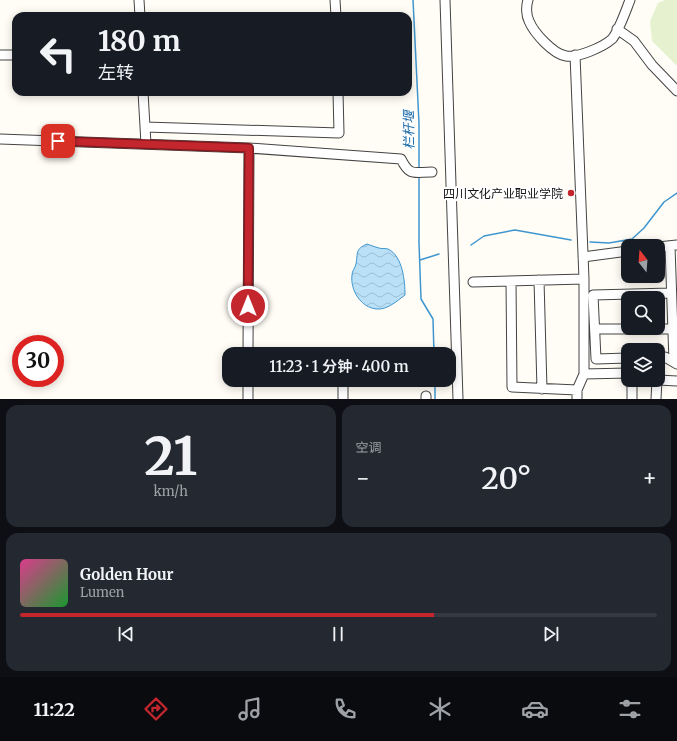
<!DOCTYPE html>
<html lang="zh">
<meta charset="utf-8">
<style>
:root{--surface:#171b24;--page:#242831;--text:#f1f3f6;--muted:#9ea1a6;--line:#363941;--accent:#c4262e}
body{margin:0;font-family:Merriweather,"Noto Sans SC",serif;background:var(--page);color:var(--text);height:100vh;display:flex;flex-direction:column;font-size:15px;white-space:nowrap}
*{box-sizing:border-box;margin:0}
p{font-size:13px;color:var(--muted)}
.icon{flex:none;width:22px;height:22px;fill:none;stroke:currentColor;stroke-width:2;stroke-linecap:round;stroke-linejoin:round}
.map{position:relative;height:399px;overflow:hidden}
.details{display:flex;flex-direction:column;gap:6px;padding:6px;background:#0d0f14;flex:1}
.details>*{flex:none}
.hud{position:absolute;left:12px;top:12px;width:400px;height:84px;border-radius:12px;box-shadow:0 2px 10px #0003;background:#171b24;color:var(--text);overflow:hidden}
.needle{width:26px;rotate:343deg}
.tools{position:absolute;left:621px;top:239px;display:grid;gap:8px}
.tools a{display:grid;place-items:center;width:44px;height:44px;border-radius:8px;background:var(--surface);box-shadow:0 2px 10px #0003;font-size:20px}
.speed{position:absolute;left:12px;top:335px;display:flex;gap:8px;font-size:20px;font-weight:700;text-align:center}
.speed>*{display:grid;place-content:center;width:52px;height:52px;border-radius:50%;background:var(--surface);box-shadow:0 2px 10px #0003;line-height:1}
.speed .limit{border:6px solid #d22;background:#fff;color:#111}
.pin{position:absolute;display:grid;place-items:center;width:34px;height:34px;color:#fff;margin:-17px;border-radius:8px;box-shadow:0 2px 6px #0006}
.me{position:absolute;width:44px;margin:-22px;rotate:0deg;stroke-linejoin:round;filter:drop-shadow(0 0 3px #0008)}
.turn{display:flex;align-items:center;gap:14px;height:84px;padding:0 20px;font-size:18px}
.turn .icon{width:52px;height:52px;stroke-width:2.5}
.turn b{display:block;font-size:28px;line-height:34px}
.big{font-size:30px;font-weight:600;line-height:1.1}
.details .card{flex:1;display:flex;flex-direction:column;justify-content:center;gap:6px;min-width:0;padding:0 14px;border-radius:12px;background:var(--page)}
.details .dial{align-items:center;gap:0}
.dial b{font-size:52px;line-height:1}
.song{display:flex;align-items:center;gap:12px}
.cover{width:48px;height:48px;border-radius:6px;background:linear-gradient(135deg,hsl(330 70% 55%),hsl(130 70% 35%))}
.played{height:4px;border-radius:2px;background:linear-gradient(90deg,var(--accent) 65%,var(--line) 65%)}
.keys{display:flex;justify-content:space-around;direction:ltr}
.heat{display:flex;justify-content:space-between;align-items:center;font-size:22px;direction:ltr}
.details .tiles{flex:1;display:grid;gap:6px;grid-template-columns:1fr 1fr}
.card:last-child{grid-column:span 2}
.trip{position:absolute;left:222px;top:347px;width:234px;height:40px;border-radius:12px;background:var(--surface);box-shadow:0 2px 10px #0003;font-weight:600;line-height:40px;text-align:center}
.tabs{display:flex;height:64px;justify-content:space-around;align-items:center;background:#090b0e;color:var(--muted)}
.tabs .icon{width:28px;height:28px}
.tabs .selected{color:var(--accent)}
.tabs b{font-size:18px;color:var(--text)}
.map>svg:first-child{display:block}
.pitch{fill:#e6f2cf}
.water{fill:url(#water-waves);stroke:#3f96cf}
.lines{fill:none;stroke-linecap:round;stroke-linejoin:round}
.stream{stroke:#3f96cf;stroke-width:1.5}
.minor-casing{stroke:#444;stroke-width:11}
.minor{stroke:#fff;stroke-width:9}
.route-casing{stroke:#7f191e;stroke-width:10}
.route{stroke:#c4262e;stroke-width:7}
.poi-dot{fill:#c4262e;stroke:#fff;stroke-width:1.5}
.labels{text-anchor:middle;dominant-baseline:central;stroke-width:4;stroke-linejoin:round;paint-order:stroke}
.poi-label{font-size:12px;fill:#111;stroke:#fff;text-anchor:end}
.water-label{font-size:13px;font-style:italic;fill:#1768a6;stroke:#fff}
</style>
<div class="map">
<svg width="677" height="399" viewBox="0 0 677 399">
<defs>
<pattern id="water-waves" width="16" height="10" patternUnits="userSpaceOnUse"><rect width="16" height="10" fill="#b9e0f7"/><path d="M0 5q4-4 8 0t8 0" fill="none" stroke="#9ebfd3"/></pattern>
</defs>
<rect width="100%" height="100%" fill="#fffdf5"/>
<!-- pitch -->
<path class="pitch" d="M665,0H677V66L652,41L650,21L658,3Z"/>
<!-- water -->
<path class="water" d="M367,244C370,245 375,247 379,248C381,249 385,248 388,249C403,256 405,282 405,295C397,301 387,310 377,309C361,308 350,290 352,275C352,271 355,268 356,264C358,253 355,249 367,244Z"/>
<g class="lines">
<!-- stream -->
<path class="stream" d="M413,0L419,123V170
M419,176V243L421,299L433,319L434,354
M590,242L609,243L632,239L644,228L664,202L677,193
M471,245L484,236L515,230L571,240
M420,260L439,254
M435,380V399"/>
<defs>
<path id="minor" d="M139,0L140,16
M335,0L336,16
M445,0L458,399
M528,0C526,6 526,15 529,21C534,33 553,54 566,56C578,58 603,47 612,39C619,31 626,10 630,0
M617,29L634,41L652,65L677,91
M0,55H16
M575,55L584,279V374L577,390V399
M143,92L146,144
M145,127L339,133L338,92
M0,139L249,148L401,159C410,177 414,172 432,172
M670,246L674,362
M658,247L677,245
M583,257L628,251
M539,280L542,389
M511,281L512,387L577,390
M473,282L584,279
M595,329H673
M248,354L249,148
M658,357H665L677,364
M628,358L596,359L593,295L671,293
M584,374L628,373
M343,380V399
M658,380L677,381
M426,396V399
M248,399V380
M632,399V380
M656,399L657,380"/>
</defs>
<!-- minor casing -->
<use href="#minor" class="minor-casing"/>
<!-- minor -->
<use href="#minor" class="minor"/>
</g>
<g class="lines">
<defs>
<path id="route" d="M58,141L249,148L248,306"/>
</defs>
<!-- route casing -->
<use href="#route" class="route-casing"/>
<!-- route -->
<use href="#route" class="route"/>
</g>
<!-- markers -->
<circle class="poi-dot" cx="571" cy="193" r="4"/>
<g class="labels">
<!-- poi labels -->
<g class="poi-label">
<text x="563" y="193">四川文化产业职业学院</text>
</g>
<!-- water labels -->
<g class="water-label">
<text transform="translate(409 130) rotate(-91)">栏杆堰</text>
</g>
</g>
</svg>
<div class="tools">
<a><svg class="needle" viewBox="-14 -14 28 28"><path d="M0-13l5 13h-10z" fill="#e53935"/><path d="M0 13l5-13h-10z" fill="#9ea1a6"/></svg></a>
<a><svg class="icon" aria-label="search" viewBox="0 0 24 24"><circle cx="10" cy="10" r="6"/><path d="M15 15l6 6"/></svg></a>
<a><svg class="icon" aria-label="layers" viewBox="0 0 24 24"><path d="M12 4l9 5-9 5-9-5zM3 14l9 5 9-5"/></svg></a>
</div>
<div class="speed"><div class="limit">30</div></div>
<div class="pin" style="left:58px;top:141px;background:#d93025"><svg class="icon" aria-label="arrive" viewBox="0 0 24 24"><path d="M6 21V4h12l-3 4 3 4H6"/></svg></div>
<svg class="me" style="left:248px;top:306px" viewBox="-20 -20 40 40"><circle r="17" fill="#c4262e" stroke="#fff" stroke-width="3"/><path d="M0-11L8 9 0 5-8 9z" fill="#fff"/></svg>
<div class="trip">11:23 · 1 分钟 · 400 m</div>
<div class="hud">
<div class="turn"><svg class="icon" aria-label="left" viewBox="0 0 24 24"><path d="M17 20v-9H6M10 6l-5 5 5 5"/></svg><div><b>180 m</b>左转</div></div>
</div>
</div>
<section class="details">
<div class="tiles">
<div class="card dial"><b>21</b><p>km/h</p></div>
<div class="card"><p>空调</p>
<div class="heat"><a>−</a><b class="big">20°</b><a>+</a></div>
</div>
<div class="card">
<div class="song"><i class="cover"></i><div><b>Golden Hour</b><p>Lumen</p></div></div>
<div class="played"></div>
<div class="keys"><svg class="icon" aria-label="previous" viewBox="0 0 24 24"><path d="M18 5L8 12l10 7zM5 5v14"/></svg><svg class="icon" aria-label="pause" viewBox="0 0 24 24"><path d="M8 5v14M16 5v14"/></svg><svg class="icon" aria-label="next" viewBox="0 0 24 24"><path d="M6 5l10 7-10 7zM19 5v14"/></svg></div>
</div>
</div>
</section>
<nav class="tabs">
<b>11:22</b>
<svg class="icon selected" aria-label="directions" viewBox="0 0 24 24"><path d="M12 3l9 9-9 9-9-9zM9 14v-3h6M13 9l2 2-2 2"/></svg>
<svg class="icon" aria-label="music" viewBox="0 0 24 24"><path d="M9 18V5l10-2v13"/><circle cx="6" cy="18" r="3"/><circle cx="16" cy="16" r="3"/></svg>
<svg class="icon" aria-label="phone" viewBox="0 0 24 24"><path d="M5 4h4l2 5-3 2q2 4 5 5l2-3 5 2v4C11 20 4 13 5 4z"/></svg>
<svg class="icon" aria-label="climate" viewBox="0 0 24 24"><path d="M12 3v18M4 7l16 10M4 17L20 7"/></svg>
<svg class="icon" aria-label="car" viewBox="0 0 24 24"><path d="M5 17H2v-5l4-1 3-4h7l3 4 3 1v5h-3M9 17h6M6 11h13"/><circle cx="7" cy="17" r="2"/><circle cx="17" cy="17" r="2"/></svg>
<svg class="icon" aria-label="filters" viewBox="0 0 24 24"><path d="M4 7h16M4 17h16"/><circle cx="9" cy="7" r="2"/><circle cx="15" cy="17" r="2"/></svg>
</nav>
